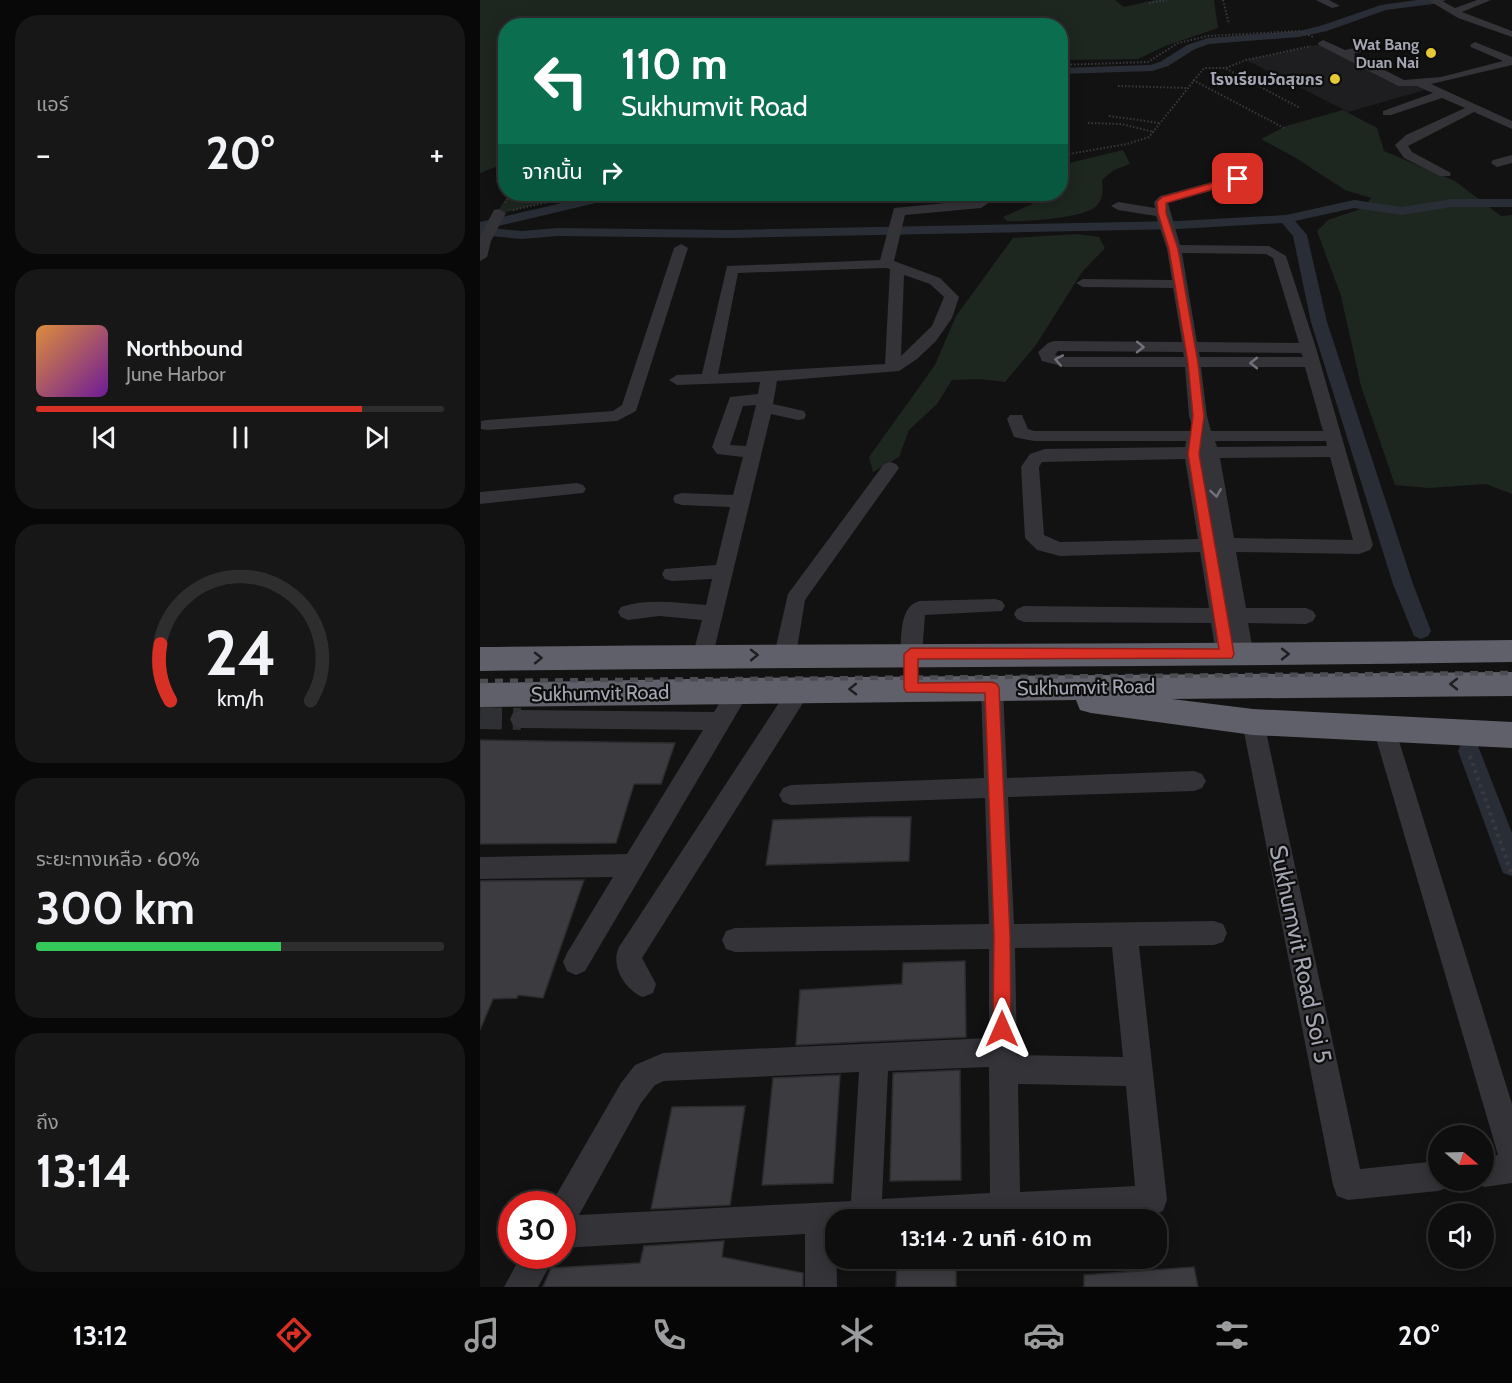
<!DOCTYPE html>
<html lang="th">
<meta charset="utf-8">
<style>
:root{--surface:#0e0e0e;--page:#171717;--text:#f1f3f6;--muted:#9b9c9e;--line:#2e2e2e;--accent:#d93025}
body{margin:0;font-family:Cabin,"Noto Sans Thai",sans-serif;background:var(--page);color:var(--text);height:100vh;display:flex;flex-direction:column;font-size:22px;white-space:nowrap}
*{box-sizing:border-box;margin:0}
p{font-size:20px;color:var(--muted)}
.icon{flex:none;width:33px;height:33px;fill:none;stroke:currentColor;stroke-width:2;stroke-linecap:round;stroke-linejoin:round}
.map{position:relative;flex:1;overflow:hidden}
.panel{display:flex;flex-direction:column;gap:15px;padding:15px;background:#080808;width:480px}
.panel>*{flex:none}
.top-card{position:absolute;left:18px;top:18px;width:570px;height:183px;border-radius:24px;box-shadow:0 3px 15px #0003,0 0 0 2px var(--line);background:#0b6e4f;color:#fff;overflow:hidden}
.needle{width:39px;rotate:109deg}
.fabs{position:absolute;left:948px;top:1125px;display:grid;gap:12px}
.fabs a{display:grid;place-items:center;width:66px;height:66px;border-radius:50%;background:var(--surface);box-shadow:0 3px 15px #0003,0 0 0 2px var(--line);font-size:30px}
.speed{position:absolute;left:18px;top:1191px;display:flex;gap:12px;font-size:30px;font-weight:700;text-align:center}
.speed>*{display:grid;place-content:center;width:78px;height:78px;border-radius:50%;background:var(--surface);box-shadow:0 3px 15px #0003,0 0 0 2px var(--line);line-height:1}
.speed .limit{border:9px solid #d22;background:#fff;color:#111}
.pin{position:absolute;display:grid;place-items:center;width:51px;height:51px;color:#fff;margin:-26px;border-radius:12px;box-shadow:0 3px 9px #0006}
.me{position:absolute;width:66px;margin:-33px;rotate:0deg;stroke-linejoin:round;filter:drop-shadow(0 0 4px #0008)}
.turn{display:flex;align-items:center;gap:21px;height:126px;padding:0 24px;font-size:27px}
.turn .icon{width:78px;height:78px;stroke-width:2.5}
.turn b{display:block;font-size:42px;line-height:51px}
.then{display:flex;align-items:center;height:57px;padding:0 24px;background:#0003;gap:12px;font-size:22px}
.big{font-size:45px;font-weight:700;line-height:1.1}
.panel .tile{flex:1;display:flex;flex-direction:column;justify-content:center;gap:9px;min-width:0;padding:0 21px;border-radius:24px;background:var(--page)}
.panel .dial{align-items:center;gap:0}
.dial svg{height:156px;overflow:visible;fill:none;stroke:var(--line);stroke-width:7;stroke-linecap:round;text-anchor:middle}
.dial text{fill:var(--text);stroke:none}
.song{display:flex;align-items:center;gap:18px}
.cover{width:72px;height:72px;border-radius:9px;background:linear-gradient(135deg,hsl(30 70% 55%),hsl(280 70% 35%))}
.played{height:6px;border-radius:3px;background:linear-gradient(90deg,var(--accent) 80%,var(--line) 80%)}
.keys{display:flex;justify-content:space-around;direction:ltr}
.heat{display:flex;justify-content:space-between;align-items:center;font-size:33px;direction:ltr}
.charge{height:9px;border-radius:4px;background:linear-gradient(90deg,#34c759 60%,var(--line) 0)}
.trip{position:absolute;left:345px;top:1209px;width:342px;height:60px;border-radius:24px;background:var(--surface);box-shadow:0 3px 15px #0003,0 0 0 2px var(--line);font-weight:700;line-height:60px;text-align:center}
.menu{display:flex;height:96px;justify-content:space-around;align-items:center;background:#060606;color:var(--muted)}
.menu .icon{width:42px;height:42px}
.menu .on{color:var(--accent)}
.menu b{font-size:27px;color:var(--text)}
main{display:flex;flex:1;min-height:0}
.map>svg:first-child{display:block}
.built{fill:#1e1e20}
.green{fill:#1e2620}
.lines{fill:none;stroke-linecap:round;stroke-linejoin:round}
.canal{fill:#292e36;fill-rule:evenodd}
.building{fill:#3c3c40;stroke:#2c2c2f;stroke-width:1.5}
.minor-tunnel{stroke:#2f3033;stroke-width:22;stroke-dasharray:22 11;stroke-linecap:butt}
.path-far1{stroke:#393a3f;stroke-width:2;stroke-dasharray:1.5 2;stroke-linecap:butt}
.path{stroke:#393a3f;stroke-width:4;stroke-dasharray:3 4.5;stroke-linecap:butt}
.minor{fill:#333338;fill-rule:evenodd}
.highway{fill:#5f6069;fill-rule:evenodd}
.rail{stroke:#4c4d53;stroke-width:4.5;stroke-dasharray:8 7;stroke-linecap:butt}
.oneway{stroke:#71727c}
.oneway2{stroke:#1d1e20}
.route{fill:#d93025;stroke:#8d1f18;stroke-width:1.5}
.poi-dot{fill:#e7c936;stroke:#0d0d0e;stroke-width:2}
.labels{text-anchor:middle;dominant-baseline:central;stroke-width:4.5;stroke-linejoin:round;paint-order:stroke}
.far-poi-label{font-size:16px;font-weight:bold;fill:#a4a6b3;stroke:#0d0d0e;text-anchor:end}
.street-label{font-size:20px;fill:#a4a6b3;stroke:#0d0d0e}
.near-street-label{font-size:24px;fill:#a4a6b3;stroke:#0d0d0e}
</style>
<main>
<section class="panel">
<div class="tile"><p>แอร์</p>
<div class="heat"><a>−</a><b class="big">20°</b><a>+</a></div>
</div>
<div class="tile">
<div class="song"><i class="cover"></i><div><b>Northbound</b><p>June Harbor</p></div></div>
<div class="played"></div>
<div class="keys"><svg class="icon" aria-label="previous" viewBox="0 0 24 24"><path d="M18 5L8 12l10 7zM5 5v14"/></svg><svg class="icon" aria-label="pause" viewBox="0 0 24 24"><path d="M8 5v14M16 5v14"/></svg><svg class="icon" aria-label="next" viewBox="0 0 24 24"><path d="M6 5l10 7-10 7zM19 5v14"/></svg></div>
</div>
<div class="tile dial"><svg viewBox="0 0 100 80">
<path d="M14 69A42 42 0 1 1 86 69"/>
<path d="M14 69A42 42 0 0 1 9 40" stroke="#d93025"/>
<text x="50" y="56" font-size="32" font-weight="700">24</text>
<text x="50" y="72" font-size="11">km/h</text>
</svg></div>
<div class="tile"><p>ระยะทางเหลือ · 60%</p><b class="big">300 km</b><div class="charge"></div></div>
<div class="tile"><p>ถึง</p><b class="big">13:14</b></div>
</section>
<div class="map">
<svg width="1032" height="1287" viewBox="0 0 1032 1287">
<rect width="100%" height="100%" fill="#121213"/>
<!-- built -->
<path class="built" d="M841,44L933,85L945,90L868,112L766,60Z"/>
<!-- green -->
<path class="green" d="M0,0H635L644,7L675,0H734L738,28L685,46L658,59L581,60L580,26H26L25,157L21,165L0,173Z
M863,110L897,128L904,151L975,181L1021,216L1032,215V494L1006,484L948,488L915,485L881,386L861,296L837,231L848,220L884,208L891,198L865,190L816,158L781,139L806,126Z
M643,150L650,164L634,170L622,180C623,190 624,199 615,207C603,218 544,222 527,221L523,217L552,204L556,194H580L581,165Z
M29,194H96L15,215Z
M597,234L619,237L625,248L602,272L556,345L525,382L500,379L472,380L457,404L429,430L419,457L393,472L389,457L455,365L476,316L533,238Z"/>
<g class="lines">
<!-- canal -->
<path class="canal" d="M937,0H966L961,3L906,10L847,31L819,37L729,44L715,49L688,66L672,71L580,74V68L670,65L680,62L707,45L728,38L819,31L840,26L901,5Z
M121,194H143L141,197L10,228L42,231L77,228L250,230L698,221L806,215L874,200L922,207L972,199H1032V207H972L922,215L874,208L815,221L827,235L847,322L933,584L951,631L948,636L941,639L934,636L913,584L831,322L813,236L802,223L698,229L250,238L77,236L42,239L0,235V222Z
M989,742L997,744L1000,751L1032,833V876L1023,873L1020,865L978,751L981,744Z"/>
</g>
<!-- building -->
<path class="building" d="M0,740L195,743L181,784H154L136,843L0,844Z
M390,817H431L429,861L286,865L293,820Z
M104,880L63,998L38,995L37,998L13,999L0,1030V881Z
M485,961L486,1037L316,1045L320,990L422,984L423,963Z
M480,1070L481,1180L410,1181L413,1073Z
M360,1075L353,1183L282,1185L293,1078Z
M265,1106L250,1205L171,1209L192,1107Z
M244,1241L242,1257L323,1273V1287H63L71,1268L160,1263L164,1246Z
M476,1259V1287H416L417,1261Z
M714,1267L718,1287H604V1275Z"/>
<g class="lines">
<!-- minor-tunnel -->
<path class="minor-tunnel" d="M0,718L41,719"/>
<!-- path-far1 -->
<path class="path-far1" d="M743,0L749,24
M669,3L687,0
M580,65L668,62L698,43L728,36L819,31L833,37
M746,68L766,60L831,46
M713,80L806,129
M638,86L707,88
M629,116L680,123
M608,123L641,124L674,132
M589,154L647,144L669,137L724,68H745L820,108
M25,203L31,194
M33,210L104,194"/>
<!-- path -->
<path class="path" d="M990,756L1032,875"/>
<!-- minor -->
<path class="minor" d="M836,0H849L860,6L852,8Z
M948,0H960L975,8L997,0H1011L982,12L1032,31V37L978,18Z
M843,40L865,50L894,44V48L873,54L924,80L961,77L1023,61L991,47L990,45L995,42L1032,57V65L951,84L1032,121V129L994,112L928,146L932,152L971,173L970,176H960L924,158L915,145L926,135L985,108L962,98L911,115H903V111L953,93L936,86H918L839,45L838,43Z
M1032,155V163L1017,167L1011,163L1013,160Z
M758,175L763,176L764,179L763,182L688,203L700,245L789,246L806,256L836,348L893,545L890,550L879,554L756,552L766,608H826L833,611L836,616L833,621L826,624L768,623L774,655L770,661L763,663L755,659L747,662L740,660L736,654L731,623L544,622L537,619L534,614L537,609L544,606L729,608L720,552L580,556L557,550L545,538L541,467L550,454L565,449L705,447L706,441H554L534,437L527,419L530,415H542L548,429L554,431H714L709,416L705,367H585L562,361L558,352L568,343L574,341L702,342L693,288L603,287L596,283L603,279L692,280L687,249L676,216L638,210L631,206L638,202L675,208L674,202L680,196ZM702,253L786,254L793,258L819,343L717,342ZM578,351L703,352L704,357H585L575,355ZM719,352L821,353L823,357H720ZM721,367H825L843,431H731L727,416ZM735,441H846L847,446L737,447ZM850,457L873,540L754,538L740,458ZM705,459L718,539L580,542L564,535L559,467L562,462Z
M507,194H522L501,208L425,215L414,261L460,278L479,297L472,318L456,341L437,359L419,371L297,381L293,404L324,411L326,415L324,419L318,420L291,414L231,663L223,665L215,663L212,657L222,620L179,616L148,620L141,617L138,612L141,607C168,598 198,603 226,605L232,579L192,581L185,579L182,574L185,569L236,565L250,507L202,505L195,503L193,499L195,495L202,493L253,495L263,457L237,454L232,447L250,397L278,394L280,382L197,385L189,380L197,375L222,374L247,266L400,260L414,208L497,200ZM406,268L410,269L405,364L238,374L258,273ZM424,275L450,284L464,297L452,326L421,356ZM276,405L266,446L250,445L263,406Z
M19,209L26,213L11,241L7,257L0,261V236L14,210Z
M201,244L208,248L156,411L137,421L7,430L1,429V421L7,420L133,411L142,405L194,248Z
M410,462L416,464L419,468L325,600L316,655L312,661L305,663L298,661L294,655L308,594L404,464Z
M97,483L103,485L106,489L103,493L0,504V492Z
M515,599L522,601L525,606L522,611L445,615L442,654L438,660L431,662L424,660L420,654C422,636 419,607 439,601Z
M512,679L520,682L523,688L527,778L714,771L722,774L726,781L722,788L714,791L528,797L534,924L734,921L743,924L747,933L743,942L734,945L659,946L687,1200L683,1211L672,1215L597,1220H356L357,1287H325V1234L82,1248V1204H71L141,1083L155,1065L183,1053L509,1038V949L255,952L246,949L242,940L246,931L255,928L509,924L505,798L311,805L303,802L299,795L303,788L311,785L504,778L501,688L504,682ZM632,947L643,1057L537,1055L535,948ZM509,1067L510,1193L402,1199L408,1071ZM379,1072L371,1201L99,1215L161,1103L175,1085L184,1081ZM538,1084L646,1086L655,1186L540,1192Z
M320,680L328,683L331,689L328,695L162,958L176,984L173,993L163,997C145,990 130,966 139,947L312,683Z
M259,681L267,684L270,690L267,696L105,971L96,975L87,971L83,962L87,953L133,877L0,879V857L147,854L223,730L41,728L33,725L30,719L33,713L41,710L234,712L251,684Z
M773,713L781,716L784,722L880,1169L958,1161V1180H971L969,1187L958,1191L868,1200L857,1196L853,1185L762,722L765,716Z
M904,719L912,722L915,728L1032,1104V1183L1004,1187L992,1180H1004V1157L1018,1155L893,728L896,722Z
M41,1256H75L58,1287H24Z"/>
<!-- highway -->
<path class="highway" d="M1032,640V662C688,668 344,666 0,671V647C344,643 688,645 1032,640Z
M1032,672V696L692,699L773,709L1032,722V748L773,735L611,713L600,710L596,700L0,707V683L259,678Z"/>
<!-- rail -->
<path class="rail" d="M0,681L1032,673"/>
</g>
<!-- one-way arrows -->
<defs><path id="oneway-chevron" d="M-2-3.5L2.5 0L-2 3.5" fill="none" stroke-width="1.6" stroke-linecap="round" stroke-linejoin="round" transform="scale(1.5)"/></defs>
<g class="oneway">
<use href="#oneway-chevron" transform="translate(660 347) rotate(1)"/>
<use href="#oneway-chevron" transform="translate(579 360) rotate(-169)"/>
<use href="#oneway-chevron" transform="translate(774 363) rotate(180)"/>
<use href="#oneway-chevron" transform="translate(736 493) rotate(81)"/>
</g>
<g class="oneway2">
<use href="#oneway-chevron" transform="translate(805 654)"/>
<use href="#oneway-chevron" transform="translate(274 655) rotate(-1)"/>
<use href="#oneway-chevron" transform="translate(58 658) rotate(-1)"/>
<use href="#oneway-chevron" transform="translate(974 684) rotate(180)"/>
<use href="#oneway-chevron" transform="translate(373 689) rotate(179)"/>
</g>
<!-- route -->
<path class="route" d="M758,176L761,177V181L686,203V213L698,249L718,363L724,416L719,454L754,654L752,658L438,659V683L512,682L517,684L519,688L530,935L531,1029L528,1035L522,1038L515,1035L513,1029L514,935L505,693L426,692L424,688V654L431,648L739,649L708,454L713,416L708,363L689,249L678,213L677,202L682,197Z"/>
<!-- markers -->
<g class="poi-dot">
<circle cx="951" cy="53" r="6"/>
<circle cx="855" cy="79" r="6"/>
</g>
<g class="labels">
<!-- far-poi labels -->
<g class="far-poi-label">
<text x="939" y="44">Wat Bang<tspan x="939" dy="18">Duan Nai</tspan></text>
<text x="843" y="79">โรงเรียนวัดสุขกร</text>
</g>
<!-- street labels -->
<g class="street-label">
<text transform="translate(606 687) rotate(-1)">Sukhumvit Road</text>
<text transform="translate(120 693) rotate(-1)">Sukhumvit Road</text>
</g>
<!-- near-street labels -->
<g class="near-street-label">
<text transform="translate(821 954) rotate(78)">Sukhumvit Road Soi 5</text>
</g>
</g>
</svg>
<div class="fabs">
<a><svg class="needle" viewBox="-14 -14 28 28"><path d="M0-13l5 13h-10z" fill="#e53935"/><path d="M0 13l5-13h-10z" fill="#9b9c9e"/></svg></a>
<a><svg class="icon" aria-label="sound" viewBox="0 0 24 24"><path d="M4 9h4l5-4v14l-5-4H4zM17 9q2 3 0 6"/></svg></a>
</div>
<div class="speed"><div class="limit">30</div></div>
<div class="pin" style="left:758px;top:179px;background:#d93025"><svg class="icon" aria-label="arrive" viewBox="0 0 24 24"><path d="M6 21V4h12l-3 4 3 4H6"/></svg></div>
<svg class="me" style="left:522px;top:1029px" viewBox="-20 -20 40 40"><path d="M0-17L14 15 0 8-14 15z" fill="#d93025" stroke="#fff" stroke-width="4"/></svg>
<div class="trip">13:14 · 2 นาที · 610 m</div>
<div class="top-card">
<div class="turn"><svg class="icon" aria-label="left" viewBox="0 0 24 24"><path d="M17 20v-9H6M10 6l-5 5 5 5"/></svg><div><b>110 m</b>Sukhumvit Road</div></div>
<div class="then">จากนั้น<svg class="icon" aria-label="right" viewBox="0 0 24 24"><path d="M7 20v-9h11M14 6l5 5-5 5"/></svg></div>
</div>
</div>
</main>
<nav class="menu">
<b>13:12</b>
<svg class="icon on" aria-label="directions" viewBox="0 0 24 24"><path d="M12 3l9 9-9 9-9-9zM9 14v-3h6M13 9l2 2-2 2"/></svg>
<svg class="icon" aria-label="music" viewBox="0 0 24 24"><path d="M9 18V5l10-2v13"/><circle cx="6" cy="18" r="3"/><circle cx="16" cy="16" r="3"/></svg>
<svg class="icon" aria-label="phone" viewBox="0 0 24 24"><path d="M5 4h4l2 5-3 2q2 4 5 5l2-3 5 2v4C11 20 4 13 5 4z"/></svg>
<svg class="icon" aria-label="climate" viewBox="0 0 24 24"><path d="M12 3v18M4 7l16 10M4 17L20 7"/></svg>
<svg class="icon" aria-label="car" viewBox="0 0 24 24"><path d="M5 17H2v-5l4-1 3-4h7l3 4 3 1v5h-3M9 17h6M6 11h13"/><circle cx="7" cy="17" r="2"/><circle cx="17" cy="17" r="2"/></svg>
<svg class="icon" aria-label="filters" viewBox="0 0 24 24"><path d="M4 7h16M4 17h16"/><circle cx="9" cy="7" r="2"/><circle cx="15" cy="17" r="2"/></svg>
<b>20°</b>
</nav>
